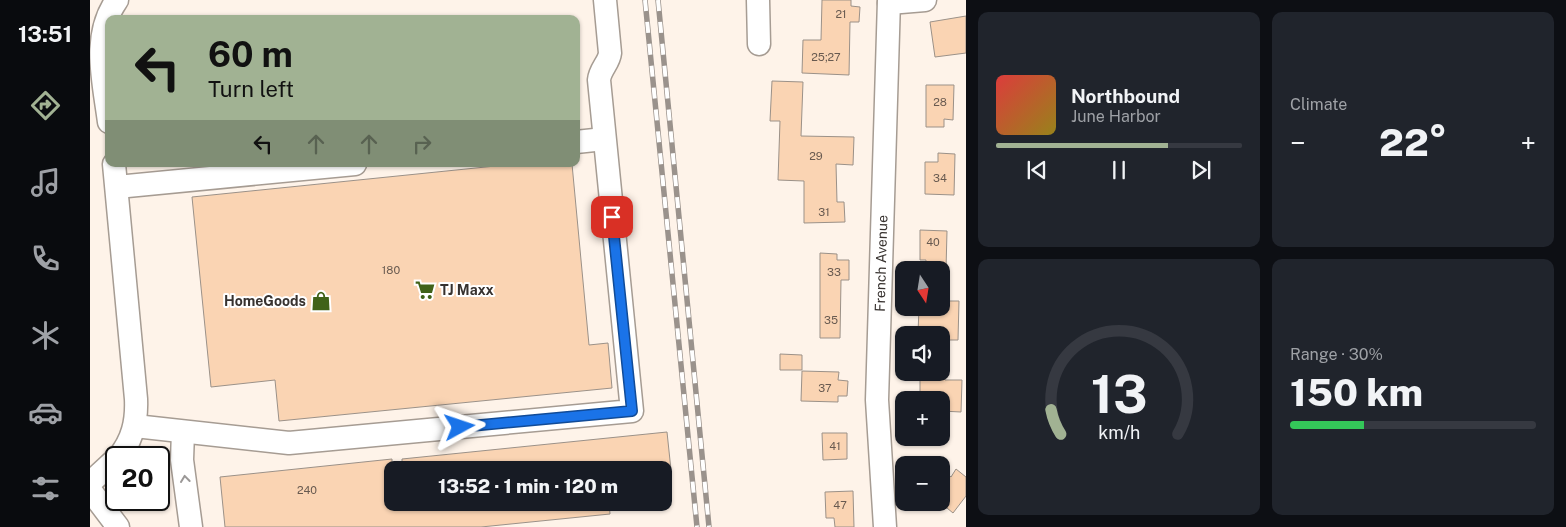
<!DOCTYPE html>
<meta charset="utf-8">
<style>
:root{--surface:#171b24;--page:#20242c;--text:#f1f3f6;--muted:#9ea1a6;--line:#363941;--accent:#a1b293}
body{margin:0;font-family:"Public Sans",sans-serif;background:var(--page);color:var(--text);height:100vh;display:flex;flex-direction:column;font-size:19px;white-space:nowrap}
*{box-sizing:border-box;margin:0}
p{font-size:16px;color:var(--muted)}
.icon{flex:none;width:28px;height:28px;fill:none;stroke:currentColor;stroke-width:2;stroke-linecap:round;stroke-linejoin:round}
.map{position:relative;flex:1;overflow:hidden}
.side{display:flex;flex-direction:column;gap:12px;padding:12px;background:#0d0f14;width:600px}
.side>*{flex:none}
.hud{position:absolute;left:15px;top:15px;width:475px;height:152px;border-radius:10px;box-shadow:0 1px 4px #0004;background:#a1b293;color:#111;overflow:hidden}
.needle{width:32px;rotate:168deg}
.tools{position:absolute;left:805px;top:261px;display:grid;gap:10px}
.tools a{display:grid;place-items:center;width:55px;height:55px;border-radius:10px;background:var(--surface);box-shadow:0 1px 4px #0004;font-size:25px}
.speed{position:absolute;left:15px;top:446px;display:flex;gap:10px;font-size:25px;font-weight:700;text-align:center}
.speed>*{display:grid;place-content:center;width:65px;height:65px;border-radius:50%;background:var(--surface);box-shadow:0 1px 4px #0004;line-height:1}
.speed .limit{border:2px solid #111;border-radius:8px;background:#fff;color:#111}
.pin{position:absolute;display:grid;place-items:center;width:42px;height:42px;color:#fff;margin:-21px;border-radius:10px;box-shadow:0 2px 8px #0006}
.me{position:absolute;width:55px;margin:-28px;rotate:85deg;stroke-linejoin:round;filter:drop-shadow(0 0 4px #0008)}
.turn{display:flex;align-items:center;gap:18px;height:105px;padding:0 20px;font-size:22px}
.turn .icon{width:65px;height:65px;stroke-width:2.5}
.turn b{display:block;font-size:35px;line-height:42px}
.lanes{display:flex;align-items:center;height:48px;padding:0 20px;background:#0003;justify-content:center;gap:25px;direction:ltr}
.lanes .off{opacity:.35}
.big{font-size:38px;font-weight:800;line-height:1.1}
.side .tile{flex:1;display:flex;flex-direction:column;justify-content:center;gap:8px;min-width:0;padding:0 18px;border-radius:10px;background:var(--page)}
.side .dial{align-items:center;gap:0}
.dial svg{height:130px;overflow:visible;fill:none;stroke:var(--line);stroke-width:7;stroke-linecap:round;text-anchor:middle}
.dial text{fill:var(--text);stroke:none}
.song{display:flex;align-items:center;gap:15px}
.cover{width:60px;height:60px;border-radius:8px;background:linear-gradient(135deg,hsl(0 70% 55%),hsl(50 70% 35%))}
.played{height:5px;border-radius:2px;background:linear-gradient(90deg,var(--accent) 70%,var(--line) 70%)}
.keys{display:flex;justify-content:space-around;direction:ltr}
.heat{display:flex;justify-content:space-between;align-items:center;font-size:28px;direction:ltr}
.charge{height:8px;border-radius:4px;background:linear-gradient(90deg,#34c759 30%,var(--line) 0)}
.side .tiles{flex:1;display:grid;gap:12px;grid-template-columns:repeat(2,1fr)}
.trip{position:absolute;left:294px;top:461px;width:288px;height:50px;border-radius:10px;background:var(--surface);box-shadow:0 1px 4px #0004;font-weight:800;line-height:50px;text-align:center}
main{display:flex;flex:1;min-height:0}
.menu{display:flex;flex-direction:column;width:90px;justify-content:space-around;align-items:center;background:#090b0e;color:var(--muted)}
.menu .icon{width:35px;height:35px}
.menu .active{color:var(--accent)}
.menu b{font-size:22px;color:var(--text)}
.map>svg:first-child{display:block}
.building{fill:#fad4b3;stroke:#9b9188}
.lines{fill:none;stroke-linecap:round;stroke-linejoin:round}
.minor-casing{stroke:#a69c93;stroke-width:25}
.minor{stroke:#fff;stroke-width:22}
.rail-casing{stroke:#9a928c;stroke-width:5.5}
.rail{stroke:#fff;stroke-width:4;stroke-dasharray:11;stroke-linecap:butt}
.oneway{stroke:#9b9897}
.route-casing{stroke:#114b97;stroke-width:12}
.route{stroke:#1a73e8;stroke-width:9}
.labels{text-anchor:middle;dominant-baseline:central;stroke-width:4;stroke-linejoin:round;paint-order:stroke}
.number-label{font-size:11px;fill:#685a50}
.street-label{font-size:14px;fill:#37322f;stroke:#fff}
.poi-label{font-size:14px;font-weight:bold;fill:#37322f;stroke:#fff;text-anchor:start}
</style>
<main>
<nav class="menu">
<b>13:51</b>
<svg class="icon active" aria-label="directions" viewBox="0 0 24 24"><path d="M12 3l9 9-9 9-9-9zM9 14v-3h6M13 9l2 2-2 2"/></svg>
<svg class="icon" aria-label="music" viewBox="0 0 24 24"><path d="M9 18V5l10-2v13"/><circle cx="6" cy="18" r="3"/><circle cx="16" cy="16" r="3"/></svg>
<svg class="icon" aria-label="phone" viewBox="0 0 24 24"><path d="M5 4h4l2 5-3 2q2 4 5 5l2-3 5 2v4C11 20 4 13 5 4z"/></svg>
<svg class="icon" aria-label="climate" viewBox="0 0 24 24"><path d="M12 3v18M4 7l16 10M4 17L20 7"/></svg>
<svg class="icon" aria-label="car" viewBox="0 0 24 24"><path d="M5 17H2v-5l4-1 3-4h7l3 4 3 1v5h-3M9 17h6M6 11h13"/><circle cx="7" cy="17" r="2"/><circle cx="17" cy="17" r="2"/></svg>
<svg class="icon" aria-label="filters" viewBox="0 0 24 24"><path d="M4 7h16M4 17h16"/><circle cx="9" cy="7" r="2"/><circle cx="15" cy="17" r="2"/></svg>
</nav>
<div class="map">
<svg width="876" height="527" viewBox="0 0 876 527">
<rect width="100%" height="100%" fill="#fef3e9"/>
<!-- building -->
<path class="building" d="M732,0H761V6L770,7L769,22H760L759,75L712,73L713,40H731Z
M876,16V53L845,57L840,22Z
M682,81L713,82L711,136L764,137L763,165L746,164L747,202H754L755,222L714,223V181L688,180L690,121H680Z
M836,85H864L863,120L854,119V127H836Z
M848,153L865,154L864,195L835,194V162H848Z
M425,164H482L499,345L518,343L522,388L189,421L185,380L121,387L102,197Z
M830,230L857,231L856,270H835L836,260H830Z
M730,253L747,254V260H759V280H751L750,338H730Z
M851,301H869L868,340H851V335L828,333L829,308H851Z
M690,354L712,355V370H690Z
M712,371L749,372L748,380L758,381L757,396H748V402L711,401Z
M830,372H855V380H872L871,412L851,411V400H830Z
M577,432L581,470H312V459Z
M732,433H757V459L733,460Z
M302,459V502H519L520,514L391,527H135L130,477Z
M851,469L861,477L866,469L876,477V496L863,513L851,503Z
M763,491L764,527H745L744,518H736L735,492Z"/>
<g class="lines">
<defs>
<g id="minor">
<path d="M668,0L669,44"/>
<path d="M799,3L835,0"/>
<path d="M19,122C14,82 1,36 27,0"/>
<path d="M486,142L514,139"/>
<path d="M24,164L46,399C47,421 43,440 28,458"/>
<path d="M27,187L265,164"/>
<path d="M45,426L199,443L542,411L509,80C510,69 519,63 520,53L515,0"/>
<path d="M93,432L92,460L101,527"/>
<path d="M0,483L26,459"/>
<path d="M0,490L28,527"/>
<path id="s1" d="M795,527L787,400L799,0"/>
</g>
</defs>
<!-- minor casing -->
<use href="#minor" class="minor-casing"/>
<!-- minor -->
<use href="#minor" class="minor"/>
<defs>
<path id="rail" d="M555,0L607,527
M568,0L619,527"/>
</defs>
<!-- rail casing -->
<use href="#rail" class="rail-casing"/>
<!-- rail -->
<use href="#rail" class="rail"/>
</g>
<!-- one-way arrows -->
<defs><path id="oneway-chevron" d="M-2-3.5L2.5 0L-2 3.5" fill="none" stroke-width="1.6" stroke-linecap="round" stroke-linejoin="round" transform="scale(1.25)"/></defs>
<use class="oneway" href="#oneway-chevron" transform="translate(95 479) rotate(-97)"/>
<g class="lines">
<defs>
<path id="route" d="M370,427L542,411L522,217"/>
</defs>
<!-- route casing -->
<use href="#route" class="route-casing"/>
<!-- route -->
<use href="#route" class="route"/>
</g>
<!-- icons -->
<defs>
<symbol id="supermarket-bare" viewBox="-9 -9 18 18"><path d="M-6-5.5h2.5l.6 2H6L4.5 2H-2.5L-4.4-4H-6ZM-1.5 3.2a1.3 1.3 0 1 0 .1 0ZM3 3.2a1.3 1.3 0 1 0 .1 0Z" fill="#406219" stroke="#fff" stroke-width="2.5" paint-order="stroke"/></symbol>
<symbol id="shop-bare" viewBox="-9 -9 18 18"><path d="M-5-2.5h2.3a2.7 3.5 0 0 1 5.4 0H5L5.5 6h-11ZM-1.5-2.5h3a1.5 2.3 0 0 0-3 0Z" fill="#406219" stroke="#fff" stroke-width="2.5" paint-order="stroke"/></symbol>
</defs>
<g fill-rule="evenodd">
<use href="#supermarket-bare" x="321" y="276" width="28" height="28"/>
<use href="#shop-bare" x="217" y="287" width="28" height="28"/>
</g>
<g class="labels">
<!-- number labels -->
<g class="number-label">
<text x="751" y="14">21</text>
<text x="736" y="57">25;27</text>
<text x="850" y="102">28</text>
<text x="726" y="156">29</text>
<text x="850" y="178">34</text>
<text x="734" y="212">31</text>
<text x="843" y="242">40</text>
<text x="301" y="270">180</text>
<text x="744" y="272">33</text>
<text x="741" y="320">35</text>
<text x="735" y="388">37</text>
<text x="745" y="446">41</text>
<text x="217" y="490">240</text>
<text x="750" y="505">47</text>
</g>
<!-- street labels -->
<g class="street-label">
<text stroke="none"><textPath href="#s1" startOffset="264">French Avenue</textPath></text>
</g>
<!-- poi labels -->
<g class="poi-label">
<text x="350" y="290">TJ Maxx</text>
<text x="216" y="301" text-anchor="end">HomeGoods</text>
</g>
</g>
</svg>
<div class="tools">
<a><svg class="needle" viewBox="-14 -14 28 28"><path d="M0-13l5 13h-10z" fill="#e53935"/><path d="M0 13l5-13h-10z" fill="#9ea1a6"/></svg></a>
<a><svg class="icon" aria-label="sound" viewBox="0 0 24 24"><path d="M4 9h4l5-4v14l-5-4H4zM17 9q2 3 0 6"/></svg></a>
<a>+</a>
<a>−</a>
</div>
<div class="speed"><div class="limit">20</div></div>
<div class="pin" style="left:522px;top:217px;background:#d93025"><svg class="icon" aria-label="arrive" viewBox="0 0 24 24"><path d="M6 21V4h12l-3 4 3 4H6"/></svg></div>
<svg class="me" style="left:370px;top:427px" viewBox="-20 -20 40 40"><path d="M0-17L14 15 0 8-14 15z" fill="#1a73e8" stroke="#fff" stroke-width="4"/></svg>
<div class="trip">13:52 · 1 min · 120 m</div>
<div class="hud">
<div class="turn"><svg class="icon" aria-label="left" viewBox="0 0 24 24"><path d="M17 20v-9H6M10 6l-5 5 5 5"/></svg><div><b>60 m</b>Turn left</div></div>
<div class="lanes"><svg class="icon" aria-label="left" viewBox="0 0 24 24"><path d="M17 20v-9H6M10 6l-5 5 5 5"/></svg><svg class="icon off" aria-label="ahead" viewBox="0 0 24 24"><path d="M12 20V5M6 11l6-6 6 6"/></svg><svg class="icon off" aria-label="ahead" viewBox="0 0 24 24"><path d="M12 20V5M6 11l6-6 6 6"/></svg><svg class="icon off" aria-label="right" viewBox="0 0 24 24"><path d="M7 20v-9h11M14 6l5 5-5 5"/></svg></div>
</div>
</div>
<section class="side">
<div class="tiles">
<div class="tile">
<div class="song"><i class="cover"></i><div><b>Northbound</b><p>June Harbor</p></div></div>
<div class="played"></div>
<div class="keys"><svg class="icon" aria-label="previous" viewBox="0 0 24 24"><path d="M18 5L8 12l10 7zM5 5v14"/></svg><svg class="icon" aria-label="pause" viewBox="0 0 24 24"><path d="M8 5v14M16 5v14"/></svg><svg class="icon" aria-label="next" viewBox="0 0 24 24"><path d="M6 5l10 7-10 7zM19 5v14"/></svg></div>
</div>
<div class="tile"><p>Climate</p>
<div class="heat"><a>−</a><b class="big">22°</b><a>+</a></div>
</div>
<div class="tile dial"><svg viewBox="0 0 100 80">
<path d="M14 69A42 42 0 1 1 86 69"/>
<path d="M14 69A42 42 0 0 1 8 54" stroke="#a1b293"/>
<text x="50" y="56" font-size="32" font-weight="700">13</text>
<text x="50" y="72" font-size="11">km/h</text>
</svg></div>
<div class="tile"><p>Range · 30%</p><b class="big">150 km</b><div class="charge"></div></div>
</div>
</section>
</main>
